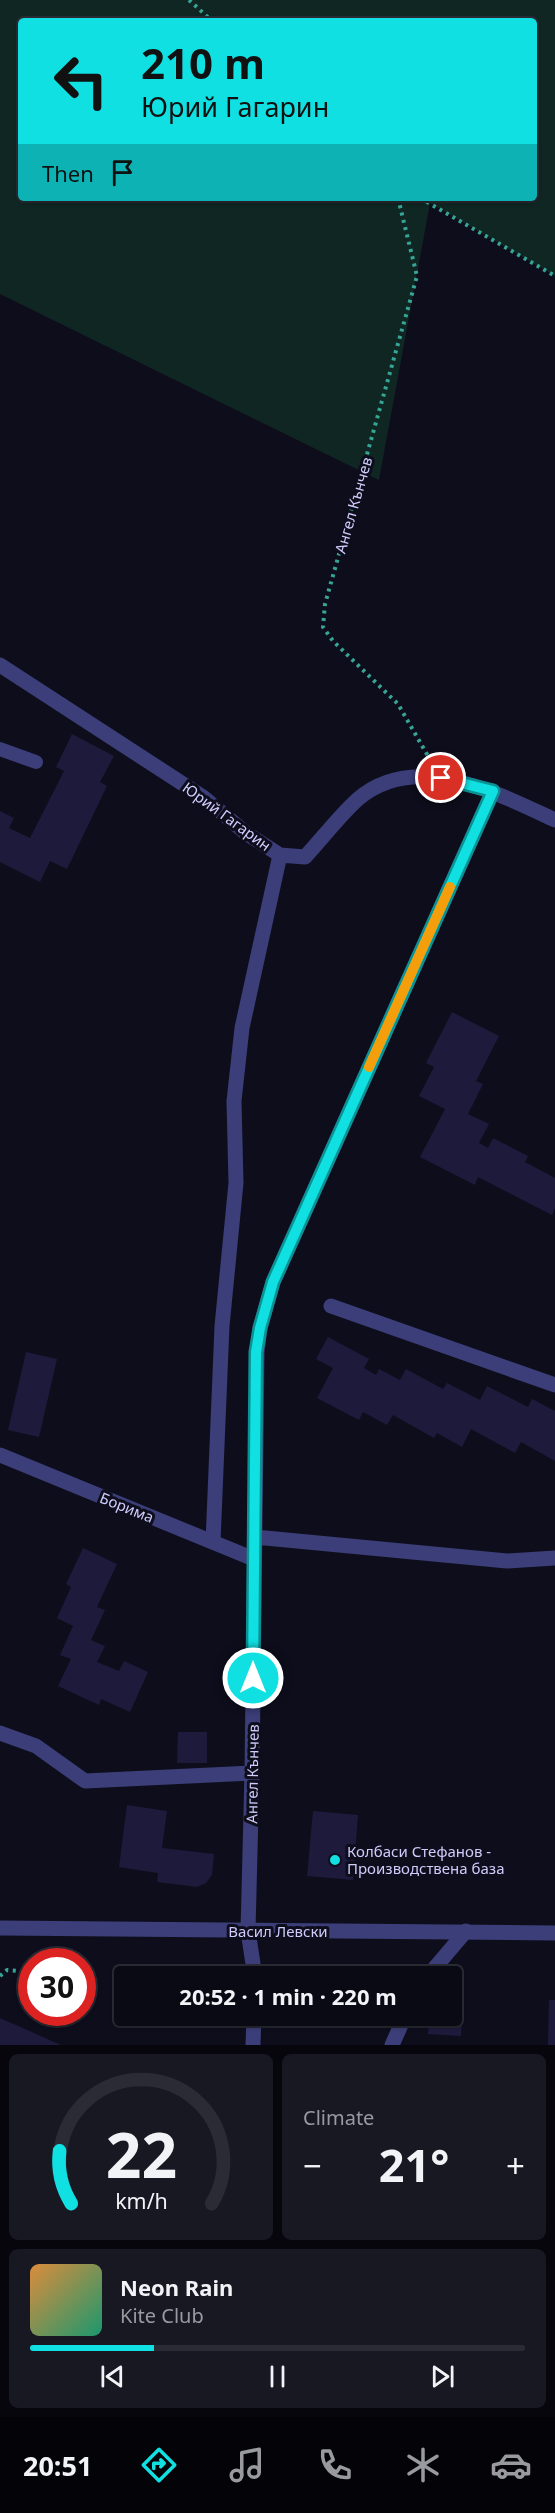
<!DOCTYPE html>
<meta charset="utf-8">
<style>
:root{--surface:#0a0a15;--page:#181822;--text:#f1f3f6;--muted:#999aa0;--line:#2a2b34;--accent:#11e0e2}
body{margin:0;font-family:"Noto Sans",sans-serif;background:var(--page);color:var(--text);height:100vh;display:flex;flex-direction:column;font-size:22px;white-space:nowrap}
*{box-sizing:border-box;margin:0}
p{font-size:20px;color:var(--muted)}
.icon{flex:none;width:33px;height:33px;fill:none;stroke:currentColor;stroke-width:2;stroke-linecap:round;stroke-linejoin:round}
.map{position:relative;height:2045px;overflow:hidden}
.details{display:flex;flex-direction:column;gap:9px;padding:9px;background:#06060c;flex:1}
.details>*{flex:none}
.hud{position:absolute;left:18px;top:18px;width:519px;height:183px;border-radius:6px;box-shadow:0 2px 4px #0004,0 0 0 2px var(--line);background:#11e0e2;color:#111;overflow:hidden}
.speed{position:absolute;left:18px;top:1948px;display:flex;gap:12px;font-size:30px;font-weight:700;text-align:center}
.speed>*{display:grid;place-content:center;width:78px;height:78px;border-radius:50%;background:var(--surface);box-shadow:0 2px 4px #0004,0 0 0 2px var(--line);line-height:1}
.speed .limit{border:9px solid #d22;background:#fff;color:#111}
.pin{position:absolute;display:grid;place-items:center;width:51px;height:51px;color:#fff;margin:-26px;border:3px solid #fff;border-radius:50%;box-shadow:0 2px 6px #0007}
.me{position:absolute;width:66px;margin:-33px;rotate:0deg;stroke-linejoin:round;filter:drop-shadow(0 0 4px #0008)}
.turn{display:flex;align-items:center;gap:21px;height:126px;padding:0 24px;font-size:27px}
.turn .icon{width:78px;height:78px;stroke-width:2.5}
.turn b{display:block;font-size:42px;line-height:51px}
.then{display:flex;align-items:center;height:57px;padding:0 24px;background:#0003;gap:12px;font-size:22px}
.big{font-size:45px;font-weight:700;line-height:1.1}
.details .card{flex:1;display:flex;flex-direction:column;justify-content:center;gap:9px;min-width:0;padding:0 21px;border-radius:9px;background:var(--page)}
.details .dial{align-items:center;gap:0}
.dial svg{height:156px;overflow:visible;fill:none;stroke:var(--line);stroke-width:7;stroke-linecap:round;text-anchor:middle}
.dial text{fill:var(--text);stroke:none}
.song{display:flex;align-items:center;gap:18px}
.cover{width:72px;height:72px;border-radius:9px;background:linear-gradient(135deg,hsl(30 70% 55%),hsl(160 70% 35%))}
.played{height:6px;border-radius:3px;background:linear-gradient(90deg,var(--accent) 25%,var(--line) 25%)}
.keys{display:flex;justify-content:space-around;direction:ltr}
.heat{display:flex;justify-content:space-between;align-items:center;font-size:33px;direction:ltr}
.details .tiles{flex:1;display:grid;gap:9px;grid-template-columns:1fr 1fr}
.card:last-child{grid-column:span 2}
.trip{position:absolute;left:114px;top:1966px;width:348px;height:60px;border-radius:6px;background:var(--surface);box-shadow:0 2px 4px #0004,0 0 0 2px var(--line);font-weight:700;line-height:60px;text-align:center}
.tab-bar{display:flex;height:96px;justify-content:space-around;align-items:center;background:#040408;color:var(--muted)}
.tab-bar .icon{width:42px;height:42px}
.tab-bar .active{color:var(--accent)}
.tab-bar b{font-size:27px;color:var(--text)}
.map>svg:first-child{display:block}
.green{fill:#102623;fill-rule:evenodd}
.building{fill:#1e1a3c}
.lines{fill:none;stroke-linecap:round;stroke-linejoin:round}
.path{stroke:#36a595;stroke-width:4;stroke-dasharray:3 4.5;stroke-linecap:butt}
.service{stroke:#3b3e78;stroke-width:14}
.minor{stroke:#3b3e78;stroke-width:15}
.tertiary{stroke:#3b3e78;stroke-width:15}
.route-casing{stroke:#0b9293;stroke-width:15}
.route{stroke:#11e0e2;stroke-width:10}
.slow{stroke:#f59e0b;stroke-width:10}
.poi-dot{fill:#11e0e2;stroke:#0e0d1c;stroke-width:2}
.labels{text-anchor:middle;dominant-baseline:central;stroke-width:6;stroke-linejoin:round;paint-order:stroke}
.street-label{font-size:15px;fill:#cdccfb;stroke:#0e0d1c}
.poi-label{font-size:15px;fill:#cdccfb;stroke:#0e0d1c;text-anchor:start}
</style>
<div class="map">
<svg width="555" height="2045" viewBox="0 0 555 2045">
<rect width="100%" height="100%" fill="#0e0d1c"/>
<!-- green -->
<path class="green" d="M0,0H555V276L430,203L379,480L0,294ZM21,21H534V198H21Z"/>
<!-- building -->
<path class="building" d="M72,734L114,756L100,782L107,786L67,869L50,861L40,882L0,862V811L14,818L9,828L30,838L64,771L56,767Z
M452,1012L499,1036L476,1081L483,1084L468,1114L489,1124L479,1143L488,1148L493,1138L528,1156L525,1162L555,1178V1208L552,1215L478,1177L475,1185L420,1157L445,1109L419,1096L434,1067L426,1063Z
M328,1337L369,1359L364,1368L376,1375L379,1369L400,1380L406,1369L443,1389L447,1383L480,1400L487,1386L528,1407L532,1399L555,1411V1461L521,1442L515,1453L471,1429L462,1447L437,1433L434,1438L393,1415L387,1425L363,1412L359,1420L317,1398L333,1368L316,1359Z
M26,1352L57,1359L39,1437L8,1430Z
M83,1548L117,1564L97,1607L105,1610L91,1640L105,1646L97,1662L119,1671L124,1661L148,1672L130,1712L101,1699L99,1705L58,1686L71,1659L60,1655L73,1626L57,1618L71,1587L66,1584Z
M178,1732H207V1763H177Z
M127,1805L167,1811L162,1848L214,1854L212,1875L206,1883L197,1887L157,1882L158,1873L119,1867Z
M313,1811L358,1815L353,1880L307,1876Z
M549,2000H555V2045H548Z
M452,2002L463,2003L461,2036L428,2034L429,2016H452Z
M0,2018L61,2045H0Z"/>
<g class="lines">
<!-- path -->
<path class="path" d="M189,0L212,21
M398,198L417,276L325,604L323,627L333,641L398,704L428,756
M420,198L555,276
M0,1976L7,1970L32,1972"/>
<!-- service -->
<path class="service" d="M0,749L36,762"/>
<!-- minor -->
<path class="minor" d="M0,665L203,797L247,834L280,855L305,857C322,839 339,816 358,799C415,750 497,793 555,820
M331,1306L555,1385
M0,1455L254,1559
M255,1537L507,1561L555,1558
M213,1542L222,1326L236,1183L234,1101L242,1028L280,855
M0,1733L36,1746L85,1781L252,1773
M255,1977L248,1931L252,1773L257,1352L260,1328L273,1282L493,791
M427,1977L466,1931
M253,2045L254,2016
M392,2045L405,2016"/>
<!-- tertiary -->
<path class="tertiary" d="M0,1928L555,1933"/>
</g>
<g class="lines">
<defs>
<path id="route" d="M253,1678L256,1352L260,1328L273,1282L493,791L441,778"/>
</defs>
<!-- route casing -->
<use href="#route" class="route-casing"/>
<!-- route -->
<use href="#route" class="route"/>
<!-- slow -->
<path class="slow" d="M369,1067L450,887"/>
</g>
<!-- markers -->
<circle class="poi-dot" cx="335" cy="1860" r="6"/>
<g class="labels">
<!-- street labels -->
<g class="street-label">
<text transform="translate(353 505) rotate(-74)">Ангел Кънчев</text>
<text transform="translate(227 816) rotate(36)">Юрий Гагарин</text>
<text transform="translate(127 1507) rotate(22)">Борима</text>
<text transform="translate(252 1774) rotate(-89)">Ангел Кънчев</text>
<text x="278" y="1931">Васил Левски</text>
</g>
<!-- poi labels -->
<g class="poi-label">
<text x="347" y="1851">Колбаси Стефанов -<tspan x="347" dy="17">Производствена база</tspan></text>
</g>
</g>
</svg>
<div class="speed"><div class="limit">30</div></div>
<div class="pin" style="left:441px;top:778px;background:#d93025"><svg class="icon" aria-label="arrive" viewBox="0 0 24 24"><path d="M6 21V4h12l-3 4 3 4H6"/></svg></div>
<svg class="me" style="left:253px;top:1678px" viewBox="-20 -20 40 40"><circle r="17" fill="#11e0e2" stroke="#fff" stroke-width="3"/><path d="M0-11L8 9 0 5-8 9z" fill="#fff"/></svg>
<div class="trip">20:52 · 1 min · 220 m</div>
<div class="hud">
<div class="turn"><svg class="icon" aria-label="left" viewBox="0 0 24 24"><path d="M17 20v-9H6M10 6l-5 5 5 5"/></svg><div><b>210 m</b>Юрий Гагарин</div></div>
<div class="then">Then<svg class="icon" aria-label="arrive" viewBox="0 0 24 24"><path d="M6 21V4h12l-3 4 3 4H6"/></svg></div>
</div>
</div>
<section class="details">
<div class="tiles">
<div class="card dial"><svg viewBox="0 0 100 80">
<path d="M14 69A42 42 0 1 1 86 69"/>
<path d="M14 69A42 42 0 0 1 8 42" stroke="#11e0e2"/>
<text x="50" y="56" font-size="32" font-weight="700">22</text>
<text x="50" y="72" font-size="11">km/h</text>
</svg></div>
<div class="card"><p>Climate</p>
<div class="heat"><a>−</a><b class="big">21°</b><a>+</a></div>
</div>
<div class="card">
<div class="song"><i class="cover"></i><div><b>Neon Rain</b><p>Kite Club</p></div></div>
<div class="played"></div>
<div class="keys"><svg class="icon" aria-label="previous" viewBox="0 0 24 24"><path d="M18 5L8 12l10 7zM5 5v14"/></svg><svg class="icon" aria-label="pause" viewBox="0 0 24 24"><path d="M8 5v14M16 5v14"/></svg><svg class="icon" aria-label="next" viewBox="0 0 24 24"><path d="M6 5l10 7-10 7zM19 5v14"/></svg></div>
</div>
</div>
</section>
<nav class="tab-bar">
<b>20:51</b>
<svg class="icon active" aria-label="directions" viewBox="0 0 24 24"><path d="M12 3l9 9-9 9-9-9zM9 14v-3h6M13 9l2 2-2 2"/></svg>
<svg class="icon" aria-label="music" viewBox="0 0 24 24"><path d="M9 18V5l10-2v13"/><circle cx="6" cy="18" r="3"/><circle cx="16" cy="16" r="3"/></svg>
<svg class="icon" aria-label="phone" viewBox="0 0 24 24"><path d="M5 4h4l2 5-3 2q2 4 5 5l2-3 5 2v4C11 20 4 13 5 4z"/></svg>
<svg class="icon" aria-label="climate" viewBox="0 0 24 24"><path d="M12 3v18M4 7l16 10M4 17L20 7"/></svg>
<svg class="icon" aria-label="car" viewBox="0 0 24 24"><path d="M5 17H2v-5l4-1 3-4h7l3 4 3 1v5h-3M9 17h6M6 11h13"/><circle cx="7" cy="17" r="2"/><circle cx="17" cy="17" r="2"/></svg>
</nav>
